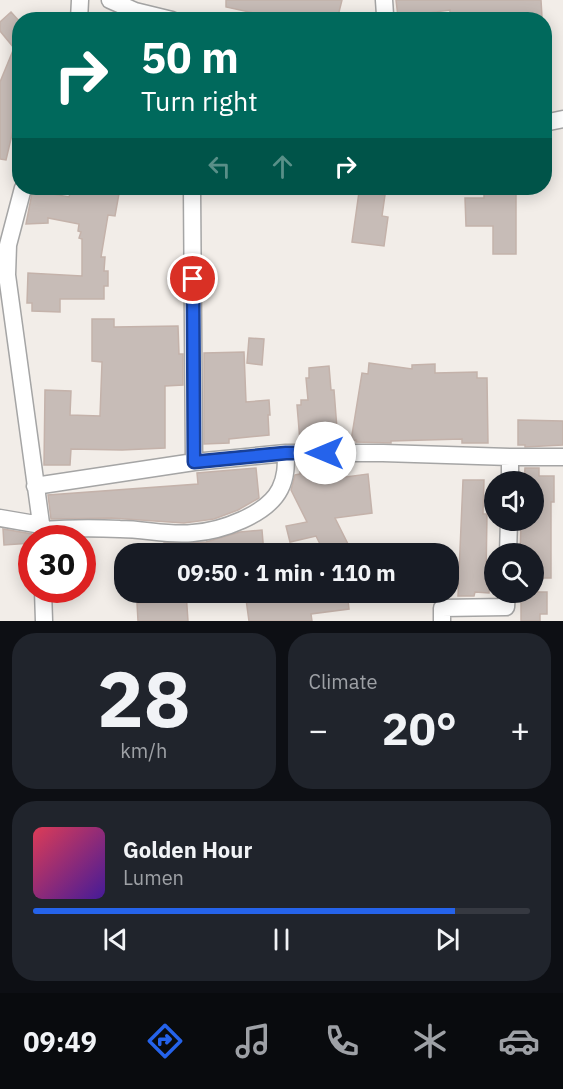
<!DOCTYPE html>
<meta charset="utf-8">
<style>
:root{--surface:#171b24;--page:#20242c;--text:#f1f3f6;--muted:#9ea1a6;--line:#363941;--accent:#2563eb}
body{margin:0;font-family:"IBM Plex Sans",sans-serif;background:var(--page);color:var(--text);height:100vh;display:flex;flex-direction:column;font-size:22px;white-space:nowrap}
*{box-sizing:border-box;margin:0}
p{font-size:20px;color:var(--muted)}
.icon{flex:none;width:33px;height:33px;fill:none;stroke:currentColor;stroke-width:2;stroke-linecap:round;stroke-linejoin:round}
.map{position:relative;height:621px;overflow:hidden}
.details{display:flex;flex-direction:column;gap:12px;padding:12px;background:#0d0f14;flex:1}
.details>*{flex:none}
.top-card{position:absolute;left:12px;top:12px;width:540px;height:183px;border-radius:24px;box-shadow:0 3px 15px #0003;background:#00695c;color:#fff;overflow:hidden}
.tools{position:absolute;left:484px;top:471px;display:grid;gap:12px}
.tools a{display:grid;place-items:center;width:60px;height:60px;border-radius:50%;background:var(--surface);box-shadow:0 3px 15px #0003;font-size:30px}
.speed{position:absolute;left:18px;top:525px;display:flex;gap:12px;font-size:30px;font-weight:700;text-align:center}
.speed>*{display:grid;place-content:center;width:78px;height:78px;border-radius:50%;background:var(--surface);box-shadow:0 3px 15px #0003;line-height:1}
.speed .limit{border:9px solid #d22;background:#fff;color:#111}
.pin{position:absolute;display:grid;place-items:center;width:51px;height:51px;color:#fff;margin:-26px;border:3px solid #fff;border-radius:50%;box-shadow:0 2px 6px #0007}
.me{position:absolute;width:66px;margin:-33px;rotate:270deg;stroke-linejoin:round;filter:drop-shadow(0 0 4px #0008)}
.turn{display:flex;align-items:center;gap:21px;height:126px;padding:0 30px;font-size:27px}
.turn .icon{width:78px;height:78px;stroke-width:2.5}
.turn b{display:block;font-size:42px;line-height:51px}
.lanes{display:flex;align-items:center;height:57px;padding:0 30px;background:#0003;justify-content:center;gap:30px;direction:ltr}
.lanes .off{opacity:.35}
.big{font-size:45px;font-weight:700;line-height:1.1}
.details .widget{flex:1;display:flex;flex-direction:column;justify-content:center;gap:9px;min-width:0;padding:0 21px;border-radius:24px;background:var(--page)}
.details .dial{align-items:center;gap:0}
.dial b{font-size:78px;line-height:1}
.song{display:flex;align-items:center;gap:18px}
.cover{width:72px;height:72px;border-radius:9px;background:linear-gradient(135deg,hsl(350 70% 55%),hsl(260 70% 35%))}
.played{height:6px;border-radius:3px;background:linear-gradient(90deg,var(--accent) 85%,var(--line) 85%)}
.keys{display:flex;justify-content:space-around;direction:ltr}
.heat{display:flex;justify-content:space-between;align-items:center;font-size:33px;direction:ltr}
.details .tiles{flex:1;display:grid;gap:12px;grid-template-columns:1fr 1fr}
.widget:last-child{grid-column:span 2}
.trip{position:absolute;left:114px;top:543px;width:345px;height:60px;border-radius:24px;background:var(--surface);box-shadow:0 3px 15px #0003;font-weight:700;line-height:60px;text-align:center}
.menu{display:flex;height:96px;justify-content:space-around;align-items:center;background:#090b0e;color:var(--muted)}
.menu .icon{width:42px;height:42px}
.menu .on{color:var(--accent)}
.menu b{font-size:27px;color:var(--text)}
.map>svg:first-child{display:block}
.building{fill:#c7bcb7;stroke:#c4b2aa;stroke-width:1.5}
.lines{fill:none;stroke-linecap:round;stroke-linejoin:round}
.street-casing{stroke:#a5a5a5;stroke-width:19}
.street{stroke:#fff;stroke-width:16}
.route-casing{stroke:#184099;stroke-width:15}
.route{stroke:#2563eb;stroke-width:10}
</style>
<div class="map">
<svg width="563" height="621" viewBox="0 0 563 621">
<rect width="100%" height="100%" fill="#f2ede8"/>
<!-- building -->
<path class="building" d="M226,0H342L337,20H286L226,7Z
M396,0H541L542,17H539V20H524L523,17L493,18V20H450V10L398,17Z
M11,12L20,22V101L6,160L0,159V82L14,48L0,31V22Z
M33,188H42L41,192L69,197L72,188H120L115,216L108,215L101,257H105L104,271H108V286H104V299H60V312L32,311V303H27L28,273L82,276V239L79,238L81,232L78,231L79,224L48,218V223L26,224Z
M484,188H516V254H493V226H466L465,198H484Z
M359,192L385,195L382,216L388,217L384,246L352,242Z
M92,319H114V327L178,326L179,354H183V385L165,386V448L122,450L71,449L70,465H44L45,390L71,391L70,415L100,416L102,362L92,361Z
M249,338L264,339L262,365L247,363Z
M244,352L246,402L269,400L270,415H268L269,435L229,439V443L204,444V353Z
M369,363L412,369V365L435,364V373L477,372V378H487L488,443H462V439L391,441V443L356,442V440L351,441L362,373L368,374Z
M329,366L331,390H334L338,442H305L304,440L300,441L297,405H301V400H308L306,378H309V368Z
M518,420L563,421V445L525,447V445H518Z
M300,464H324L323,480L368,474L372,513L335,518L353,554H325L316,536L290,542L286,526L307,522L291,490L295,475L300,474Z
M256,468L259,498L238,510L214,519L184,523L111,518L51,519L48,495L198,484L197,473Z
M525,468H539V476H554V502H551V578H534V554H520L521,526H527V520H534V482H524Z
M463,480H484L483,514H487L486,577H490L489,593L475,592L474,596H458Z
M3,529L32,534V543L4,545Z
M262,530L264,554H165L164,543L206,542L240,532Z
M165,592H186L188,621H138L137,603L166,602Z
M245,592H268L269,598L307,592H347L349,609L311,614L312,621H249Z
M521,592H547V614H540V621H521Z"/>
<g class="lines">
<defs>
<path id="street" d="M110,0L135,11L172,20
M384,0L385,15
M79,20L80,0
M544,123L563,119
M23,188L8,245L7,275L43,538
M192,188L194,462
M510,482V457
M35,486L194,462L286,453H383L510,457H563
M0,518L41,525
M42,530C68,528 95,528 120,529C145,529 169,536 193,533C221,531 267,515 280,489C286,477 286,466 286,453
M508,554L509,520
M43,590L44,621
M442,621V608L506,607L507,592"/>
</defs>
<!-- street casing -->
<use href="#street" class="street-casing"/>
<!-- street -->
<use href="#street" class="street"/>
</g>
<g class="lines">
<defs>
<path id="route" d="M193,279L194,462L286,453H325"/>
</defs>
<!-- route casing -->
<use href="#route" class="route-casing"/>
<!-- route -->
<use href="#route" class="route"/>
</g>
</svg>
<div class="tools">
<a><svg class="icon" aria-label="sound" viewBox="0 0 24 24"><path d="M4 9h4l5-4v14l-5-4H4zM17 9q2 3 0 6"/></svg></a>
<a><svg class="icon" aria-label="search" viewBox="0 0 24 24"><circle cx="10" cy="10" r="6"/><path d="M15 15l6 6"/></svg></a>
</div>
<div class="speed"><div class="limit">30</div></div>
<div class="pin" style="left:193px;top:279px;background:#d93025"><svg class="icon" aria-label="arrive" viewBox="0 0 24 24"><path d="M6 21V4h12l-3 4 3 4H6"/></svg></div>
<svg class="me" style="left:325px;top:453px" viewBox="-20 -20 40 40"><circle r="19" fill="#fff"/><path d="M0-13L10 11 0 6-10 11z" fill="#2563eb"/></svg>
<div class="trip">09:50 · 1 min · 110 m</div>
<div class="top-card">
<div class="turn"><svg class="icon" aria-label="right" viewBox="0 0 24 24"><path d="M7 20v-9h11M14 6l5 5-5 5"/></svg><div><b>50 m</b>Turn right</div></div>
<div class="lanes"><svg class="icon off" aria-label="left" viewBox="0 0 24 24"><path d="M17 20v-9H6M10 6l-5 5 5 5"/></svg><svg class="icon off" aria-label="ahead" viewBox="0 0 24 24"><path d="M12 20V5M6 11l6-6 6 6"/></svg><svg class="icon" aria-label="right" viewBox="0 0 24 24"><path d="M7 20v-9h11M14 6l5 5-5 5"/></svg></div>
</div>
</div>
<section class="details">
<div class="tiles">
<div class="widget dial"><b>28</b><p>km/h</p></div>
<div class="widget"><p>Climate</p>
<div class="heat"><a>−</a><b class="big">20°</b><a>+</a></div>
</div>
<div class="widget">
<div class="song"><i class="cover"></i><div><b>Golden Hour</b><p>Lumen</p></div></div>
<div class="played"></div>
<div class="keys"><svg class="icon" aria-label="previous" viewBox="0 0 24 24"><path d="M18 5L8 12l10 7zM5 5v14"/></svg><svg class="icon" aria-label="pause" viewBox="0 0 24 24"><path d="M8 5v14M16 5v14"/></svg><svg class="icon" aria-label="next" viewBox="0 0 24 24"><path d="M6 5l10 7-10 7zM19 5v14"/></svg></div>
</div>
</div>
</section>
<nav class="menu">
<b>09:49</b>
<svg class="icon on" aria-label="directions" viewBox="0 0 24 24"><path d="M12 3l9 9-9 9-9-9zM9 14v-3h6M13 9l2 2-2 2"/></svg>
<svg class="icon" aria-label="music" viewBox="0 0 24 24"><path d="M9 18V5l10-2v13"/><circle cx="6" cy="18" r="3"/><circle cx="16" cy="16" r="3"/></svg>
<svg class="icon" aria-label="phone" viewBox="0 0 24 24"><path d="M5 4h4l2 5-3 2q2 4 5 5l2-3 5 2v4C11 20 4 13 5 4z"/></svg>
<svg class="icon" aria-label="climate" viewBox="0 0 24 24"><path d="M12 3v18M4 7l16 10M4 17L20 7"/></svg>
<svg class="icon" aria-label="car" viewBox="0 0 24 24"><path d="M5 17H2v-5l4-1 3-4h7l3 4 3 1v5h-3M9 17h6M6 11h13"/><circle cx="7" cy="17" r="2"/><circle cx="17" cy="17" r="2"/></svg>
</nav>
